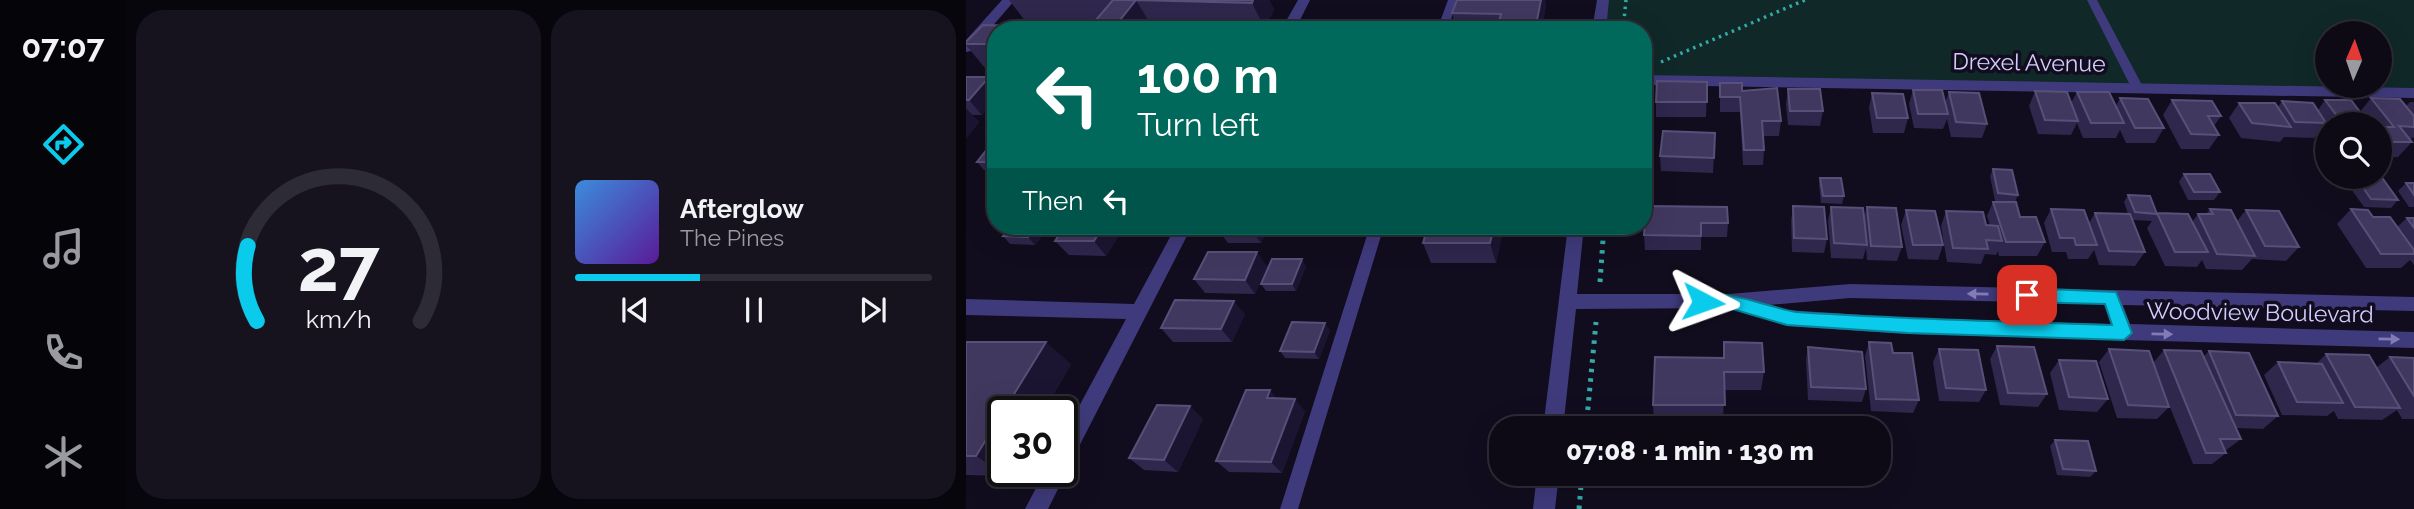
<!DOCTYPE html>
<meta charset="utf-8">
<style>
:root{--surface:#0d0a16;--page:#16131f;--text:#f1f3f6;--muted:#9a9aa1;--line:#2d2b35;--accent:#0acbeb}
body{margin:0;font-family:Raleway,sans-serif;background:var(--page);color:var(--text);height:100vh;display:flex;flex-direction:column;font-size:26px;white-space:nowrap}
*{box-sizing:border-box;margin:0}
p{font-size:23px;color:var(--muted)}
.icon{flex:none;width:38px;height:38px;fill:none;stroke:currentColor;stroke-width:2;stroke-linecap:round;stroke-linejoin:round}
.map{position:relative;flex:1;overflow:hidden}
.panel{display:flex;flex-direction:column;gap:10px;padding:10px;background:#07060c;width:840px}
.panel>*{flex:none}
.top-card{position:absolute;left:21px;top:21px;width:665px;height:214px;border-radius:28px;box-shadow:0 7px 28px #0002,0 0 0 2px var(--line);background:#00695c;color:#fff;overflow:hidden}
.needle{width:46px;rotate:2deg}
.controls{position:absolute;left:1349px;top:21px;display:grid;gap:14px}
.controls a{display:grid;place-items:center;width:77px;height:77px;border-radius:50%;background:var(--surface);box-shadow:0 7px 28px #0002,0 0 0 2px var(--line);font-size:35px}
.speed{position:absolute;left:21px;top:396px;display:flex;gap:14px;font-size:35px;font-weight:700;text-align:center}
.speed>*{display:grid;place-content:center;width:91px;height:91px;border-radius:50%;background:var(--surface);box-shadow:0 7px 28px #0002,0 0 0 2px var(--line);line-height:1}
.speed .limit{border:4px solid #111;border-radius:10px;background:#fff;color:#111}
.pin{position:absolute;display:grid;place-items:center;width:60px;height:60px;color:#fff;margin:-30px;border-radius:14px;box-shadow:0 4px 10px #0006}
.me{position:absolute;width:77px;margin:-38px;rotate:94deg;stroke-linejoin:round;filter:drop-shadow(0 0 5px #0008)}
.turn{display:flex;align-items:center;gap:24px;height:147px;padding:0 35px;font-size:32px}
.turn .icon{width:91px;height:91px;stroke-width:2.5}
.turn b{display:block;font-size:49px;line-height:60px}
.then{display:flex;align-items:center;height:66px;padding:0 35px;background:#0003;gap:14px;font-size:26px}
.panel .widget{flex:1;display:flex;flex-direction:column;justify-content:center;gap:10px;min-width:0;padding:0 24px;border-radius:28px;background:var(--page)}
.panel .dial{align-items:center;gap:0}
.dial svg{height:182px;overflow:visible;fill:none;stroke:var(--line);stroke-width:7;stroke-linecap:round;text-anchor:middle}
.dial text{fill:var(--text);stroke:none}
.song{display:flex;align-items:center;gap:21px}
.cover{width:84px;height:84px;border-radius:10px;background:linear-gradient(135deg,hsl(210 70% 55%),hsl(270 70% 35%))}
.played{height:7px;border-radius:4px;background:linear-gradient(90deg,var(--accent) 35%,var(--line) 35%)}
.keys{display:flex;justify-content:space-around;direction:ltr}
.panel .tiles{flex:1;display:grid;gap:10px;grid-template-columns:repeat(2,1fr)}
.trip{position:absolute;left:523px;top:416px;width:402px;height:70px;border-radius:28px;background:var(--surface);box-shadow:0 7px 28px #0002,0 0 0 2px var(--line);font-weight:800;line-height:70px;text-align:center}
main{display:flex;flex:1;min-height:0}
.tabs{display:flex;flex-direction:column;width:126px;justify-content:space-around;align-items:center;background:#050409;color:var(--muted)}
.tabs .icon{width:49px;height:49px}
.tabs .active{color:var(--accent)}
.tabs b{font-size:32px;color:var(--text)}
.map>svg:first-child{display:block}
.green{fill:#102828;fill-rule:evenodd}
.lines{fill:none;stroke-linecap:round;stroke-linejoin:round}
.path-far1{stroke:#33aba9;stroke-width:3.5;stroke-dasharray:2.5 4.5;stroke-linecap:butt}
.path{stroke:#33aba9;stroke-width:5;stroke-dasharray:3.5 6;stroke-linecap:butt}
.service{fill:#3f3a7b;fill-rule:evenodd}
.minor{fill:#3f3a7b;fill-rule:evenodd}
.wall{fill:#2f274c}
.shaded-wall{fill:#1c1532}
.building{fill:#41385f;stroke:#585078;stroke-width:2}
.oneway{fill:#827cb6}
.route{fill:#0acbeb;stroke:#068499;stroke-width:2}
.labels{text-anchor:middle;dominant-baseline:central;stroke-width:7;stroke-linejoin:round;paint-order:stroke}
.street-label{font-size:23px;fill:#d4cdfd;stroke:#110d1e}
</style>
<main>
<nav class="tabs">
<b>07:07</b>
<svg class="icon active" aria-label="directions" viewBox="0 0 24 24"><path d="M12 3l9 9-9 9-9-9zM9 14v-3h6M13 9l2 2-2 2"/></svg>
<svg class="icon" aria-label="music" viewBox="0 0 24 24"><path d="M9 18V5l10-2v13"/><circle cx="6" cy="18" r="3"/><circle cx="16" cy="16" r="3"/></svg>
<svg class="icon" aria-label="phone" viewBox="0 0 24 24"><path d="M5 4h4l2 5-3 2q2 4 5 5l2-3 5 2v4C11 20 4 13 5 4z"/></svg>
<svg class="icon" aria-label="climate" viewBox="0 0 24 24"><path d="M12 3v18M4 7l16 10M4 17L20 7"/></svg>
</nav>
<section class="panel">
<div class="tiles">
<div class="widget dial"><svg viewBox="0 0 100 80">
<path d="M14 69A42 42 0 1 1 86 69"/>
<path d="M14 69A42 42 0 0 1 10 36" stroke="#0acbeb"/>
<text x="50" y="56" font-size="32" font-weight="700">27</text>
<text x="50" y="72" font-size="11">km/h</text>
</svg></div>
<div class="widget">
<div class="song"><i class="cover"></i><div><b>Afterglow</b><p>The Pines</p></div></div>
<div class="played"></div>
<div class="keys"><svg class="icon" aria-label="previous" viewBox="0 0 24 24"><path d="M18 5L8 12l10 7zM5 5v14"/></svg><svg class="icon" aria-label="pause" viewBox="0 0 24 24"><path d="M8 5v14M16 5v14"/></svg><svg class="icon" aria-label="next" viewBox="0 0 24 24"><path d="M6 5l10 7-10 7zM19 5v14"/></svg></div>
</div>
</div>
</section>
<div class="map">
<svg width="1448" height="509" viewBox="0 0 1448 509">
<rect width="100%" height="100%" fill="#110d1e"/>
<!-- green -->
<path class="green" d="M637,0H1448V93L677,80V30H633ZM1362,33H1414V86H1362Z"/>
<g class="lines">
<!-- path-far1 -->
<path class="path-far1" d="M657,30L660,0
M695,62L839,0"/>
<!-- path -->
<path class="path" d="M634,282L638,226
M620,429L630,322
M613,509L616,474"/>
<!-- service -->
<path class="service" d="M482,0H492L481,30H471Z
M1121,0H1131L1177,87L1175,90L1171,91L1165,87Z
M404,226H418L332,509H314Z"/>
<!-- minor -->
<path class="minor" d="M36,0H49L5,51L0,52V40Z
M332,0H344L329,30H315Z
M631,0H643L640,30H626Z
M677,75L1448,88V98L677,85Z
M210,226H226L103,466L99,468L101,471L82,509H59L79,471H96V438L160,319L0,315V299L168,304Z
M602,226H618L611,294H763L884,284L1448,297V311L1157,305L1164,324L1448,332V348L942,334L821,326L764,308L610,309L597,429H577ZM884,298L1138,304L1145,324L942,318L821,310L803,305Z
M571,474H593L589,509H567Z"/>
</g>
<!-- wall -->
<path class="wall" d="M43,0H303L308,10L298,27L185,25L181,30H30V69L19,68L0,45V42L17,25L124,27L127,24L60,22Z
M490,0H579L580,6L575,30H531L532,28H490L486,13Z
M0,77L30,85V98L16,115H6L13,122L0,138Z
M741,82L740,117H690V102Z
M754,83L776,91L815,121L813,136H797L798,150L797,165H777L774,112H754Z
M822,89L857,111L854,126L822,125L820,104Z
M947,90L979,103L983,92L1021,124L1016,138L985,137L981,119L977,129L948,128L943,104Z
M1069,91L1105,103L1111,92L1150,106L1154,98L1198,128L1189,143H1160L1154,130L1150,138H1117L1111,123L1105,135L1072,134L1063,106Z
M906,93L942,118L938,133H907L903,108Z
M1405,98L1440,106L1444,102H1448V139L1447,137L1444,140L1446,142L1432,157H1414V124H1362V135L1357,128L1348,138L1318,137L1314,142L1275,138L1263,118L1273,103L1312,107L1316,101L1352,110L1359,100L1394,112Z
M1206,100L1255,116L1248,126L1253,135L1243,149H1215L1197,115Z
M30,123V141L21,133Z
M749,133L747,173L695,171L694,156Z
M30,148V170H18L11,162Z
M1027,169L1052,195L1049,202L1054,217L1079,242L1071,256H1033L1032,251L1030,255L1019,254L1015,264L981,262L975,226L980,211L1020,225H1024L1021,216L1027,202L1029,201L1024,176Z
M1218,174L1254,192L1248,200H1222L1213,182Z
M854,178L878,196L876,204L855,203L853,185Z
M1391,179L1432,200L1425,208L1398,207L1383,186Z
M1440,183H1448V207H1443L1432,191Z
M1162,195L1191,214L1226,222L1232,214H1240L1244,209L1271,221L1280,210L1333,247L1320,261L1286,259L1276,270L1240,269L1236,260L1231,267L1199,266L1181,228L1186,221L1166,220L1179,252L1169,266L1133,265L1128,250L1122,259H1102L1100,252H1086L1078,223L1085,209L1123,223L1129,213L1162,214L1158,202Z
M680,206L762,223L761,237H735V250H679L678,235Z
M827,206L861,239L858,253L826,252L825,221Z
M865,207L898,217L901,207L936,247L931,261L901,260L900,248L897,259L865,258L862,221Z
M1385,209L1407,217L1431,227L1441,218H1448V265L1444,260L1435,268H1400L1371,224Z
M940,210L977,245L972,260L942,259L935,225Z
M99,226H156L158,227L140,256L103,255L89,241Z
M303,226L295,243H262L256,235Z
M414,226H538L530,263H465L457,243L459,236H419Z
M82,228L69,245L44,244L37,236Z
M301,266L289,294L239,293L228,279Z
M340,266L330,291H300L295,284Z
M279,314L266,342H207L195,328Z
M364,330L353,359L319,358L314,351Z
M0,342L105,364L41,476L0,475Z
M758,342L798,372L795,390H758L757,423L688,422L687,405L757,358Z
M903,342L927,353L953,400L947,413L905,411L899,356Z
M1031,346L1081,394L1072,407L1034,405L1024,359Z
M842,347L900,389L896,402L842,400L840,360Z
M973,349L1020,390L1013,402L973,401L967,362Z
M1143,349L1187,363L1198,350L1238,356L1243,351L1312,416L1297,429L1269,428L1275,439L1259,451L1260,453L1246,464H1227L1195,385L1203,407L1191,419L1151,418L1133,362Z
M1360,354L1411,367L1424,357L1448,358V419H1436L1431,410L1416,420L1372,419L1368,411L1361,416L1316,415L1298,375L1312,362L1350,364Z
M1093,360L1142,399L1131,412L1093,410L1084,373Z
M311,398L339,411L316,473L263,472L250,461Z
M237,419L212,472L178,470L163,458Z
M1089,440L1130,471L1124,477L1091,475L1084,446Z"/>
<!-- shaded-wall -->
<path class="shaded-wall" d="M170,0L185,25L181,30H146Z
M287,0H303L308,10L298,27L286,3Z
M575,0H579L580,6L575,30H569Z
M23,77L30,85V98L16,115L3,100Z
M0,108L13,122L0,138Z
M71,226H80L82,228L69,245L62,237Z
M137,226H156L158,227L140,256L128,241Z
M295,226H303L295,243L290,236Z
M528,226H538L530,263L524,243Z
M291,252L301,266L289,294L279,280Z
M336,259L340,266L330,291L326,284Z
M268,301L279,314L266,342L255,329Z
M359,323L364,330L353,359L348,352Z
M80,342L105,364L78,411H38Z
M304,390L315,403L301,398Z
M329,399L339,411L316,473L305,462Z
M224,406L237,419L212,472L198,460Z
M37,413V471H44L41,476L10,456Z"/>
<!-- building -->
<path class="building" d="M147,0H287L286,3L170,0L146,30H30V44H0V42L17,25L124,27Z
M491,0H575L569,30H531L535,14L486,13Z
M0,77H23L3,100H0Z
M691,81L741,82V102H690Z
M754,83H776V91L811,88L815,121H796L798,150H778L774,97H754Z
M822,89H854L857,111H824Z
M947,90H976L982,114H952Z
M1069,91L1101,92L1112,121L1079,120Z
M983,92L1013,93L1021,124L990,122Z
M1111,92H1143L1158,123H1125Z
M906,93L937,94L942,118H911Z
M1154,98L1182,99L1198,128H1169Z
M1405,98L1434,99L1448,116V127L1433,126L1446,142H1414V127H1428Z
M1206,100L1246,101L1255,116H1242L1253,135L1225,134Z
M1359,100H1385L1403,124H1377Z
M1316,101L1347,103L1360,123L1329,122Z
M1273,103H1309L1325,127L1286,123Z
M30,123V133H21Z
M697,131L749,133L748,158L694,156Z
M22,148H30V162H11Z
M1027,169L1046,170L1052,195L1032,193Z
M1218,174H1244L1254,192H1228Z
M854,178H875L878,196H857Z
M1391,179H1417L1432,200L1405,199Z
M1440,183H1448V195Z
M1162,195L1184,196L1191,214L1169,212Z
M1027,202H1050L1054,217H1070L1079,242H1040Z
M680,206L761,207L762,223H735V236L678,235Z
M827,206L858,207L861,239L828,238Z
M865,207L897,208L901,245L868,243Z
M901,207L930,208L936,247L905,246Z
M1085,209L1118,210L1131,245H1110L1108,238H1094Z
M1244,209L1265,210L1289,256L1251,254L1232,214H1247Z
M1385,209L1402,210L1407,217H1424L1448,250V254H1415Z
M940,210L969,211L977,245H947Z
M1280,210L1313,211L1333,247L1299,246Z
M980,211L1017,212L1020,225L1032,226L1036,241L1020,240L1022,249L987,248Z
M1129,213L1164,214L1179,252L1143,251Z
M1191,213L1222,214L1242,252H1209Z
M1441,218H1448V228Z
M45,226H71L62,237L37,236Z
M99,226H137L128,241H89Z
M261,226H295L290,236L256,235Z
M462,226H528L524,243H457Z
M242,252H291L279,280L228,279Z
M306,259H336L326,284H295Z
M209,300L268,301L255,329L195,328Z
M326,322L359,323L348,352L314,351Z
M0,342H80L10,456H0Z
M758,342L796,343L798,372H758L759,405H687L689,357L758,358Z
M903,342L925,343L927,353H946L953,400L910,399Z
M1031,346L1068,347L1081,394L1042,393Z
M842,347L896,352L900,389L845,387Z
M973,349L1012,350L1020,390L980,388Z
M1143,349L1183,351L1203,407L1162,405Z
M1198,350L1235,351L1275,439H1254L1260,453H1240Z
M1243,351L1283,353L1312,416L1270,415Z
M1360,354L1403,355L1434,408L1389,407Z
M1424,357L1448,358V396Z
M1093,360L1130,361L1142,399L1103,397Z
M1312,362L1356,364L1377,403L1331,402Z
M280,390H304L301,398L329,399L305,462L250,461Z
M191,405L224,406L198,460L163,458Z
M1089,440L1122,441L1130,471L1097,469Z"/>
<!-- one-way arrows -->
<defs><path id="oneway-solid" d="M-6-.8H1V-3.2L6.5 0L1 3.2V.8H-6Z" transform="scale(1.75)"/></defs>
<g class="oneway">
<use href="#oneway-solid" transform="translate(1012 294) rotate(-179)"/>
<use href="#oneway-solid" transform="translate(1196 334) rotate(1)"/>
<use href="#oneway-solid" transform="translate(1423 339) rotate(1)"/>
</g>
<!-- route -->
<path class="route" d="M1061,288L1150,292L1166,333L1158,340L942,333L821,325L763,308H737L728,302C739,280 810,310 830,312C935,319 1041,322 1146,325L1139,304L1061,302L1053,295Z"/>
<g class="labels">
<!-- street labels -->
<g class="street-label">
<text transform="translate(1063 62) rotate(1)">Drexel Avenue</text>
<text transform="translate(1294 312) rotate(1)">Woodview Boulevard</text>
</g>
</g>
</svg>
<div class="controls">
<a><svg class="needle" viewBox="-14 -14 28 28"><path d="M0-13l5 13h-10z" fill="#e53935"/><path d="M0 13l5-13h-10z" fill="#9a9aa1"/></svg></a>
<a><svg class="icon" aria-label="search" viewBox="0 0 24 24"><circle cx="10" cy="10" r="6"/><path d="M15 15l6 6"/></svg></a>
</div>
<div class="speed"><div class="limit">30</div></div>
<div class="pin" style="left:1061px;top:295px;background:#d93025"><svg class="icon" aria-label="arrive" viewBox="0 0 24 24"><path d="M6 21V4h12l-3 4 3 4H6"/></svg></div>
<svg class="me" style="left:737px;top:302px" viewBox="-20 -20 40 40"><path d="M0-17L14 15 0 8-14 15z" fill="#0acbeb" stroke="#fff" stroke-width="4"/></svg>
<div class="trip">07:08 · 1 min · 130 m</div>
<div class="top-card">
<div class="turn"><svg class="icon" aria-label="left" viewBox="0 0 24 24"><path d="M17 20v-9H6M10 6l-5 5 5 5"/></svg><div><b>100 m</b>Turn left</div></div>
<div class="then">Then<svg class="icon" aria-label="left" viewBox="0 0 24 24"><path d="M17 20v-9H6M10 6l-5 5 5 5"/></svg></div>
</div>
</div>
</main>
